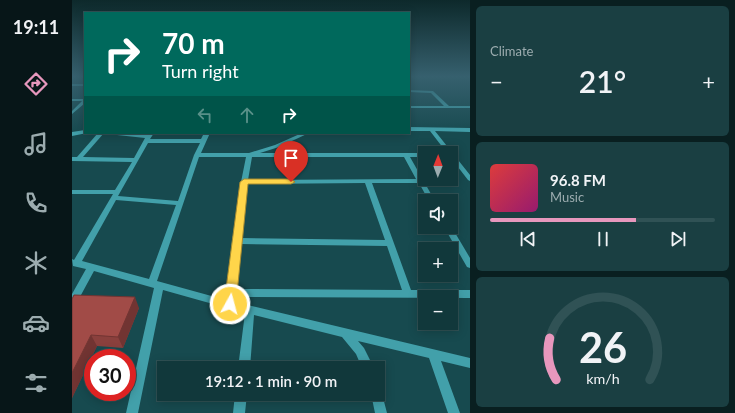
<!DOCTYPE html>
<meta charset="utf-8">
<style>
:root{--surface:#11383b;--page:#1a3f42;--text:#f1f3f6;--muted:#9cacaf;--line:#305255;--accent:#e797bd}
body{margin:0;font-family:Lato,sans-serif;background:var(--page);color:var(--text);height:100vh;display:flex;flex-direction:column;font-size:15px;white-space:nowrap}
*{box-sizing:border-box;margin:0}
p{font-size:13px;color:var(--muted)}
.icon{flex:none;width:22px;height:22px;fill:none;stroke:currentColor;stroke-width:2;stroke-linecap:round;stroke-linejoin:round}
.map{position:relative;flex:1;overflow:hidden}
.side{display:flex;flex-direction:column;gap:6px;padding:6px;background:#091f20;width:265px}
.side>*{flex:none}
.banner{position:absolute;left:12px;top:12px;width:326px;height:122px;border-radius:0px;box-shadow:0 2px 10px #0003,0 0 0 1px var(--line);background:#00695c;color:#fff;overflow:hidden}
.needle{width:26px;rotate:1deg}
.buttons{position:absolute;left:346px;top:146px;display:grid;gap:8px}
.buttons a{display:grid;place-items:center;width:40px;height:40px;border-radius:0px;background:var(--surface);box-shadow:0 2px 10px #0003,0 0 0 1px var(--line);font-size:20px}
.speed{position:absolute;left:12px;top:349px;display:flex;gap:8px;font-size:20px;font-weight:700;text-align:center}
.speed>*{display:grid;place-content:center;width:52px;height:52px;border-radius:50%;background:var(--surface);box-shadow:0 2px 10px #0003,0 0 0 1px var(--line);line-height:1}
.speed .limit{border:6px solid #d22;background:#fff;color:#111}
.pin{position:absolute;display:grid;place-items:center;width:34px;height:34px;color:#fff;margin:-41px -17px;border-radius:50% 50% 50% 0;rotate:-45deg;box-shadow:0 0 4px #0007}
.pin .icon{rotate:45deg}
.me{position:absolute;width:44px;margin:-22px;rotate:7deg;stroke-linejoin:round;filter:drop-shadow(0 0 3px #0008)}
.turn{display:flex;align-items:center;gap:14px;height:84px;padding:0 12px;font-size:18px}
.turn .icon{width:52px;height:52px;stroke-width:2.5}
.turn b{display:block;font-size:28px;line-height:34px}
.lanes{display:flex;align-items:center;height:38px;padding:0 12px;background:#0003;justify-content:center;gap:20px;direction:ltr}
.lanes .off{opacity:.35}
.big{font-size:30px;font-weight:600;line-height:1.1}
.side .tile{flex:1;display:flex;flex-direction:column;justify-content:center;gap:6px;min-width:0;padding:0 14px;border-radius:6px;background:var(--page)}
.side .dial{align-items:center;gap:0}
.dial svg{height:104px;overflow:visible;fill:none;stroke:var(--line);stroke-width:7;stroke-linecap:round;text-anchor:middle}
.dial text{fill:var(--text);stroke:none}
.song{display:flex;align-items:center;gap:12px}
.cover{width:48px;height:48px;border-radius:6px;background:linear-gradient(135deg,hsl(0 70% 55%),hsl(320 70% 35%))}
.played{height:4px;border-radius:2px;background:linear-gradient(90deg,var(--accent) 65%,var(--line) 65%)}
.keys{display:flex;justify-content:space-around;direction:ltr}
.heat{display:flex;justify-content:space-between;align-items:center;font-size:22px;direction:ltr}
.trip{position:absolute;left:85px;top:361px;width:228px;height:40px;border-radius:0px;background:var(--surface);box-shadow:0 2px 10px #0003,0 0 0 1px var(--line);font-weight:600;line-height:40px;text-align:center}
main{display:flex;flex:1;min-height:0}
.dock{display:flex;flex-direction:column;width:72px;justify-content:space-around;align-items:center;background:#071618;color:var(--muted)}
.dock .icon{width:28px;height:28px}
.dock .selected{color:var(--accent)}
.dock b{font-size:18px;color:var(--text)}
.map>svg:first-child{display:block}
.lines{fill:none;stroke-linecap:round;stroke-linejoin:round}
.minor{fill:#42a0aa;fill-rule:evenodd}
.wall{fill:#8a403d}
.shaded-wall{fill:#713432}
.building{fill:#a14b47;stroke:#713432}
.route{fill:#ffd54a;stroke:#a68a30}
</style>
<main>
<nav class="dock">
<b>19:11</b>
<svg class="icon selected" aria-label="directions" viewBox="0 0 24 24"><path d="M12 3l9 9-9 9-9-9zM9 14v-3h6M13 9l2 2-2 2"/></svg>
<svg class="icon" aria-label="music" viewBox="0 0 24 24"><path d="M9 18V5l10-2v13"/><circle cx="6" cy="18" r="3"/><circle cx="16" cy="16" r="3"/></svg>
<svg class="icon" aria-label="phone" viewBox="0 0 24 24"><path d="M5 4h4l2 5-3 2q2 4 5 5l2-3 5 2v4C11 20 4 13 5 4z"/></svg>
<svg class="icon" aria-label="climate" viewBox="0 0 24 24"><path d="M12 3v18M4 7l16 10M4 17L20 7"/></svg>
<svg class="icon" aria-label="car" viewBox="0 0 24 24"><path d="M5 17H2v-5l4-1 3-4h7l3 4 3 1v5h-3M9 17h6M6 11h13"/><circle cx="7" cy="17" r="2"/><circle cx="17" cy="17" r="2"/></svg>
<svg class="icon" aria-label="filters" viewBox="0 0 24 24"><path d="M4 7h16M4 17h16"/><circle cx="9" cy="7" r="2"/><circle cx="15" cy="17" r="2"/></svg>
</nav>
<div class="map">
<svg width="398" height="413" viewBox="0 0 398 413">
<rect width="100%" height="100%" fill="#174a4f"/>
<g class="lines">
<!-- minor -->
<path class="minor" d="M0,84H13V86H0Z
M337,90L361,91L377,106H398V108H337V106H372L359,93L337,92Z
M0,99H13V103L0,114V111L10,101H0Z
M337,127L398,128V132L363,131L398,175V181L396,180L379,158V153H375L358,131H337Z
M13,130V133H15L0,136V132Z
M26,133H32L11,157L62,158L73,138L45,135L42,133H58L75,135L76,133H82L78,139H129L132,133H138L129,153H177L203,145L230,133H237L207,147L188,153H353V157H338L363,201H357L347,183H300L339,290H398V298L163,297V302L398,358V368L369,361L388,413H376L357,358L286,341L292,348L302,368H290L284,354L270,337L182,315L178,368H166L173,313L91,290L66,413H54L82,288L22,271L3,306L0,307V294L14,269L1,266L0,259L2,260L41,194H0V190H43L60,162L0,161V157H5ZM76,143H128L122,155L106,201L46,196ZM127,157H174L169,182L170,183L160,241L154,300L85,281ZM180,157H332L344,179L176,180ZM293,183L313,240L168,238L176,184ZM44,200L104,205L77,279L10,261ZM168,244L315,246L330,290L164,289Z
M379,226L398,258V268L395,267L372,227H379Z
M306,389L309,390L315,413H303L299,394H306Z
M163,394H175L173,413H161Z"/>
</g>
<!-- wall -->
<path class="wall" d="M2,295L67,308L51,348L25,346L0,398Z"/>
<!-- shaded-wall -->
<path class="shaded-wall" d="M63,297L67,308L51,348L46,337Z
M19,335L25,346L0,398V373Z"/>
<!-- building -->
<path class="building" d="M2,295L63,297L46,337L19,335L0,373V299Z"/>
<!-- sky -->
<linearGradient id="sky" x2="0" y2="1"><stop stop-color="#0d292b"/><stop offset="0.57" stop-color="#36606e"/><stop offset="1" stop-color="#36606e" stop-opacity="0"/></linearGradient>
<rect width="398" height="134" fill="url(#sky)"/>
<!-- route -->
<path class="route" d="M172,179H219L223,182L219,184H176L164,304L162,308L158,309L153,308L152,304L168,182Z"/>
</svg>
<div class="buttons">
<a><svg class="needle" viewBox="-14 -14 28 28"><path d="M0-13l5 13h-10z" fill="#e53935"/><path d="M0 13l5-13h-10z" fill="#9cacaf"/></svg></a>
<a><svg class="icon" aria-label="sound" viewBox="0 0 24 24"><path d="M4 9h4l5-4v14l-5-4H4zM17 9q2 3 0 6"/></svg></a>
<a>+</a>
<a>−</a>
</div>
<div class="speed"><div class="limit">30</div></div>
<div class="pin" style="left:219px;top:182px;background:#d93025"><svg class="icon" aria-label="arrive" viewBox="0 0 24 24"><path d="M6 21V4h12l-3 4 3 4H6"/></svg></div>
<svg class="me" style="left:158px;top:304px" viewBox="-20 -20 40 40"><circle r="17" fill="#ffd54a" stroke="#fff" stroke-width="3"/><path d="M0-11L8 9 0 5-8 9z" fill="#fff"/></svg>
<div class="trip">19:12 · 1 min · 90 m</div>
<div class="banner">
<div class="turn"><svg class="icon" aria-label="right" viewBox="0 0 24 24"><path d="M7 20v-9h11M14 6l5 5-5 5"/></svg><div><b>70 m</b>Turn right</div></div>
<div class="lanes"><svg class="icon off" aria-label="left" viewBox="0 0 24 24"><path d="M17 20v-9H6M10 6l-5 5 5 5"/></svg><svg class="icon off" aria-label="ahead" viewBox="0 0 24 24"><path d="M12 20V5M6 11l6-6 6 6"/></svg><svg class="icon" aria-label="right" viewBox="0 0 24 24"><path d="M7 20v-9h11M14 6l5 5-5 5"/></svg></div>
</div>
</div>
<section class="side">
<div class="tile"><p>Climate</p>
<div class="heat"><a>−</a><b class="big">21°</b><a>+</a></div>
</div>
<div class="tile">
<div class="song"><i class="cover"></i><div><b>96.8 FM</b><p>Music</p></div></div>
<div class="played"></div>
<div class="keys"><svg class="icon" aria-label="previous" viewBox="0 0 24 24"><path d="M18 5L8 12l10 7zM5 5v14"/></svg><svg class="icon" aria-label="pause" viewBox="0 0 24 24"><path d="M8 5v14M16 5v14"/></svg><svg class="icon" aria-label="next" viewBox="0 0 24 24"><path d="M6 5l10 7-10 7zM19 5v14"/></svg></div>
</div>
<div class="tile dial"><svg viewBox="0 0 100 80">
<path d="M14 69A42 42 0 1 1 86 69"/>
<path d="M14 69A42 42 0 0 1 9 37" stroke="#e797bd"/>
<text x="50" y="56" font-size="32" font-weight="700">26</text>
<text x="50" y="72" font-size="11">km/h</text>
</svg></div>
</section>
</main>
